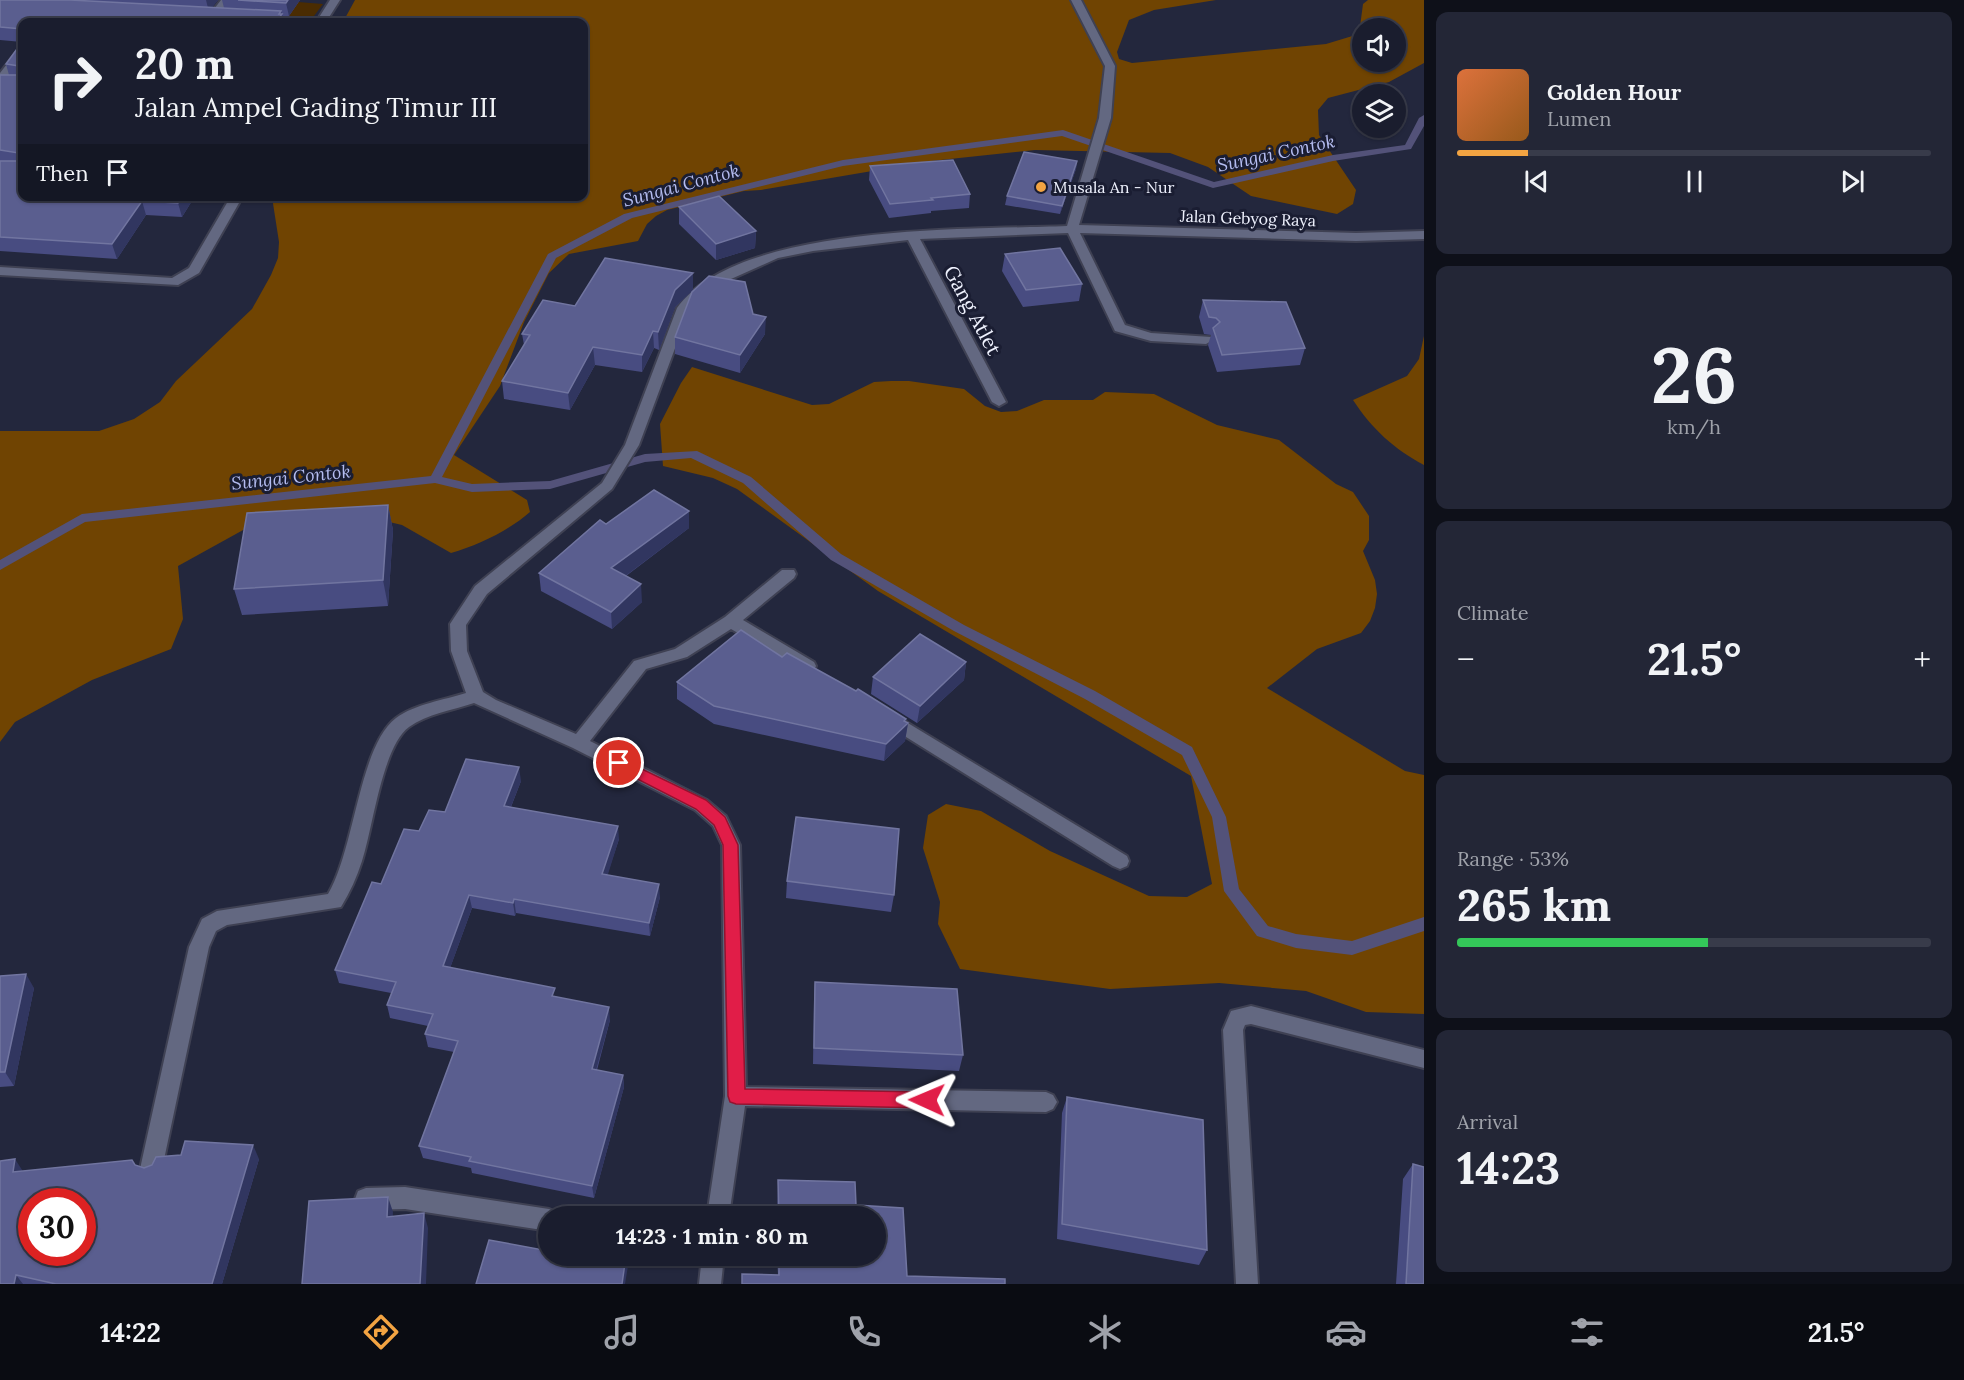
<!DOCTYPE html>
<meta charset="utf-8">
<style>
:root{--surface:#1a1d2e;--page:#232636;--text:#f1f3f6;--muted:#9fa2aa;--line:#383b4a;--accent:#f3a442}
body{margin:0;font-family:Lora,serif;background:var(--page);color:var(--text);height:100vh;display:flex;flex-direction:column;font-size:22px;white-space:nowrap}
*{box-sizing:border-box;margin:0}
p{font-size:20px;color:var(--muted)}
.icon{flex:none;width:33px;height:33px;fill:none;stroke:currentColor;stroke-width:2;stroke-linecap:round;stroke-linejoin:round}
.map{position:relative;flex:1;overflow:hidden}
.drawer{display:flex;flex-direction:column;gap:12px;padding:12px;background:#0e1019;width:540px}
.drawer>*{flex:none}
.banner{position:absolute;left:18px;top:18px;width:570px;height:183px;border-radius:12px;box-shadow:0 2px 4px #0004,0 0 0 2px var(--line);background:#1a1d2e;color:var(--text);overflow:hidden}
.buttons{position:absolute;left:1352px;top:18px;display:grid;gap:12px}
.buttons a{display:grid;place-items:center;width:54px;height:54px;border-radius:50%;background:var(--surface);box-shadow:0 2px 4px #0004,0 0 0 2px var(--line);font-size:30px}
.speed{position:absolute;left:18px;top:1188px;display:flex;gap:12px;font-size:30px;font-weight:700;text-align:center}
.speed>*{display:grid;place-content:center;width:78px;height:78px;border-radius:50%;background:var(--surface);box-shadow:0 2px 4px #0004,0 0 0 2px var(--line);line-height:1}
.speed .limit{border:9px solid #d22;background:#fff;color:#111}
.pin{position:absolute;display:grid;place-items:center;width:51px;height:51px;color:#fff;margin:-26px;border:3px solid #fff;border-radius:50%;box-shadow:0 2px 6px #0007}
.me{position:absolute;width:66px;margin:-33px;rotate:271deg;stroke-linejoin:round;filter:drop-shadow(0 0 4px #0008)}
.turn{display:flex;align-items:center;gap:21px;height:126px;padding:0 18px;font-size:27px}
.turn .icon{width:78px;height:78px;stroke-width:2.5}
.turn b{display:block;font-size:42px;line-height:51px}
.then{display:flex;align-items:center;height:57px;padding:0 18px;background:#0003;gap:12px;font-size:22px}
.big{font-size:45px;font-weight:800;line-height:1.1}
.drawer .card{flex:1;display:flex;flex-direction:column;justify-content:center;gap:9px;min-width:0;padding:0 21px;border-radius:12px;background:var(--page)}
.drawer .dial{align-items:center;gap:0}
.dial b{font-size:78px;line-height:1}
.song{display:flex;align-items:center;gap:18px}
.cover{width:72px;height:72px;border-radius:9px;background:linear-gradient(135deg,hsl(20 70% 55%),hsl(30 70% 35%))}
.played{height:6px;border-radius:3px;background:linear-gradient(90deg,var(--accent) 15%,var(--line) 15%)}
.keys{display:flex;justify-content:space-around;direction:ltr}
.heat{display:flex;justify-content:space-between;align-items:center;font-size:33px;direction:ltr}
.charge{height:9px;border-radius:4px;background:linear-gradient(90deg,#34c759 53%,var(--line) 0)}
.trip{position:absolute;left:538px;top:1206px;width:348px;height:60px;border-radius:30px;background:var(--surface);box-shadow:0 2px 4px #0004,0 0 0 2px var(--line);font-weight:800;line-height:60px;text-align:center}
.tab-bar{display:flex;height:96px;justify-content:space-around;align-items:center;background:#0a0c12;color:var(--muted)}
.tab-bar .icon{width:42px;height:42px}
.tab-bar .active{color:var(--accent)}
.tab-bar b{font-size:27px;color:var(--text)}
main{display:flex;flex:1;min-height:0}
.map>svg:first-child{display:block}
.green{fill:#4a2c02}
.forest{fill:#704402;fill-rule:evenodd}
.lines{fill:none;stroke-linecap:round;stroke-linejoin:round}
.stream{fill:#535279;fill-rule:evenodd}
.minor-casing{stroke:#3f4153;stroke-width:4}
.minor{fill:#636881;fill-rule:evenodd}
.wall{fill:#484c81}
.shaded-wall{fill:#313660}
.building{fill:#5a5e8f;stroke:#7175a0;stroke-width:1.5;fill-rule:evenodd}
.route{fill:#e11d48;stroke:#92132f;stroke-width:1.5}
.poi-dot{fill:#f3a442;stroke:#1a1d32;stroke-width:2}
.labels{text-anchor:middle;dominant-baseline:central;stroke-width:6;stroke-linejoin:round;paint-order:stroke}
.far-poi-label{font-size:16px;fill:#eff2fe;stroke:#1a1d32;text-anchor:start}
.far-street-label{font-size:16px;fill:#eff2fe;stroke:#1a1d32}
.far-water-label{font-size:18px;font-style:italic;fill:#b4bcf0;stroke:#1a1d32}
.street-label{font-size:20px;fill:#eff2fe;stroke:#1a1d32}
</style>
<main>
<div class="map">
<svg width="1424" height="1284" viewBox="0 0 1424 1284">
<rect width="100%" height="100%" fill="#23273d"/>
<!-- green -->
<path class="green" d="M298,2L323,4L311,20L286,19Z"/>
<!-- forest -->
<path class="forest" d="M355,0H1216L1154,10L1129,20L1117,52L1119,59L1132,63L1326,44L1359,34L1363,4L1368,0H1424V63L1389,82L1328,98L1318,110L1319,135L1356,190L1353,204L1337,214L1251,196L1208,167L1170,153L1035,150L931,161L761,190L744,191L667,210L656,216L647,224L638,241L569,254L549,273L524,322L500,386L454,455L527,500L530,512C508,531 479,545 451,553L402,525L385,521L254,524L178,566L183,619L171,649L92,680L15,722L0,742V431H99L134,419L160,402L176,381L252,309L271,275L278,258L279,242L272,197L584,196V22H343ZM1362,28H1395V62H1362Z
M1424,336V465C1394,449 1372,429 1353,400L1407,376L1419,359Z
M692,367L812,405L829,404L874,382L891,381H909L964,389L985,406L1001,412L1017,411L1044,400H1093L1105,392L1154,394L1217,425L1279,440L1336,484L1353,492L1369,516V540L1363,551L1375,580L1377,594L1375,608L1370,621L1361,633L1317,649L1267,688L1405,771L1424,775V1014L1366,1012L1306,991L1219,983L1110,989L960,969L938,924L940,902L923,848L928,815L946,804L981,811L1050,851L1149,896L1187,897L1212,884L1191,776L878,591L737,489L713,478L663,466L660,424L681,383Z"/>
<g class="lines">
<!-- stream -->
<path class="stream" d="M1424,115V126L1411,149L1333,161L1213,188L1062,136L843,166L632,218L556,258L442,477L472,484L550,481L645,454L697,451L751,477L841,554L964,625L1095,691L1192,747L1226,817L1239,889L1268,926L1296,934L1352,941L1424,917V931L1352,955L1296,948L1257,936L1224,891L1212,817L1182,755L1085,699L954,631L831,560L743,483L691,458L645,462L550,489L472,492L435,483L85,522L0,570V560L82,514L431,476L548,254L624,214L843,160L1063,130L1214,182L1333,155L1405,145L1419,118Z"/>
<defs>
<path id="minor" d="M221,0H231L217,19H209L208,17Z
M330,0H340L326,22H316Z
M1071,0H1081L1115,66L1111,118L1079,225L1356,233L1424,231V239L1356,241L1080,233L1125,325L1151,333L1211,337L1213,340L1206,344L1151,341L1115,331L1068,233L920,239L1006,402L999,406L992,402L908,240L813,251L778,258L711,288L690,308L639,445L612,489L487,594L466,625L467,651L483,692L496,700L576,734L634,661L675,649L725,617L782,570H794L796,574L794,578L743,620L814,662L816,666L814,670H802L731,629L687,657L646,669L590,741L707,800L726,816L740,845L746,1087L1046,1092L1053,1095L1057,1102L1053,1109L1046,1112L745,1106L729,1216H707L725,1096L722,845L713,826L695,810L573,748L474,703C453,710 427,714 409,727C382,747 373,828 362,861C357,877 350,892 341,907L227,925L216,931L209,947L162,1169L159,1176L151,1179L143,1176L140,1169L189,947L202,919L217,911L328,894C355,849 359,746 396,718C415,704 444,700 466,693L451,651L450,624L475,586L602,483L625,445L677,308C738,223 969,230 1067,226L1099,118L1105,66Z
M262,17L294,19L299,22H258L257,20Z
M22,49V58L4,82L0,83V73L18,50Z
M231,196H243L199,273L178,285L0,275V267L172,278L189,268Z
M888,711L1127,856L1129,861L1127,866L1120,869L1113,866L882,722L879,717L882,712Z
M1251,1006L1424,1050V1068L1251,1024L1245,1025L1243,1030L1258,1284H1236L1223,1030L1231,1011Z
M405,1187L549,1209L557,1212L559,1216H549V1231L405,1209L366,1210L358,1207L355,1199L358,1191L366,1188Z
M702,1256H724L721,1284H699Z"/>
</defs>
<!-- minor casing -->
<use href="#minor" class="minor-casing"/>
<!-- minor -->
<use href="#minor" class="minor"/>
</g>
<!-- wall -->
<path class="wall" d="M0,0H218L212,7L224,8L222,0H300L289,16H283L284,22H22V196H195L182,217L146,215L117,259L0,251V75H9L6,64L22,42L0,40Z
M1077,161L1076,169L1060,214L1005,205L1007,196Z
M870,166L970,194L969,208L931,211V213L889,218L869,180Z
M679,207L756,231L755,248L716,260L679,224Z
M1005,254L1082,284L1079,301L1023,307L1002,271Z
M693,290L675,307L659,350L654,348L642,372L595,365L570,410L504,399L502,381L524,345L522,334L575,306Z
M1203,300L1305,348L1300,365L1217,372L1208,345L1211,335L1204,334L1199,317Z
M753,314L765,334L740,373L675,354V337Z
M388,505L393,530L388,606L242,615L234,589Z
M689,511V528L626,576L642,602L612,629L541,591L539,573L606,524Z
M782,657L906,719L905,722L908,723L905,741L884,761L714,724L677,699V682Z
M966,662L964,680L917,723L871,694L873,677Z
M521,781L511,807L619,839L607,875L660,897L650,936L516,913L515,916L472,908L450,968L556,997L610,1020L597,1070L623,1075L624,1087L594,1198L472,1173L471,1168L423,1158L419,1146L454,1052L428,1047L425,1034L428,1026L390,1018L387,1005L391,993L339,983L335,970L381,884L419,831Z
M787,881L894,895L891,912L786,898Z
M0,976L34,988L14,1086L0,1087Z
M815,982L963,1055L959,1071L813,1064L814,999Z
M1067,1097L1207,1250L1199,1265L1057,1239L1062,1113Z
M259,1159L222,1284H0L23,1171L135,1165L144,1168Z
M1413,1164L1424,1284H1396L1403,1179Z
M778,1180L855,1182L856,1205L903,1208L907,1276L1005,1279V1284H742V1274L778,1275L777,1256H876V1216H777Z"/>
<!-- shaded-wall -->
<path class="shaded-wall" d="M206,0H218L209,12Z
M288,0H300L289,16L286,3Z
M281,11L284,22H276L279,14Z
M1077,161L1076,169L1060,214L1062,206Z
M182,196H195L182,217L178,203Z
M142,201L146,215L117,259L112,244Z
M756,231L755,248L716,260V244Z
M693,273V290L675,307L659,350L658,332L675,290Z
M766,317L765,334L740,373V355Z
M653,331L654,348L642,372V355Z
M593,347L595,365L570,410L568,393Z
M388,505L393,530L388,606L383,580Z
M689,511V528L612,586L611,568Z
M641,584L642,602L612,629L611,612Z
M966,662L964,680L917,723L920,706Z
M906,719L905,726L908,723L905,741L884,761L886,744Z
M519,767L521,781L506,819L504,806Z
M618,826L619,839L604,887L602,874Z
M659,884L660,897L650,936L649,923Z
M469,895L472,908L446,979L443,966Z
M514,899L516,913L515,916L513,903Z
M26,974L34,988L14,1086L5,1072Z
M609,1007L610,1020L593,1081L592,1069Z
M623,1075L624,1087L594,1198L592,1186Z
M253,1145L259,1159L222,1284H212Z
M15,1159L24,1173L13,1172Z
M388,1197L393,1212L392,1232L387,1217Z
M424,1213L428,1228L426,1284H420Z
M626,1256H628L629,1260L625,1284H622Z
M16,1275L23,1284H14Z"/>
<!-- building -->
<path class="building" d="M0,0H70L281,11L279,14H282L276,22H22V29L0,27Z
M238,0H288L286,3Z
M22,42V196H182L178,203L142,201L112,244L0,237V161H17L19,153L0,150V75H19V66L6,64Z
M1024,152L1077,161L1062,206L1007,196Z
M953,160L970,194L931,198L933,200L890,204L870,166Z
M719,196L756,231L716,244L679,207Z
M1060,248L1082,284L1026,290L1005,254Z
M605,258L693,273L675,290L658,332L653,331L642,355L593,347L568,393L502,381L530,335L522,334L543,300L575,306Z
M709,276L745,282L753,314L766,317L740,355L675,337L692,292Z
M1203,300L1286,302L1305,348L1222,355L1213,328L1220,322L1216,318L1209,317Z
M654,490L689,511L611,568L641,584L611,612L539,573L600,520L606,524Z
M388,505L383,580L234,589L247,513Z
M741,630L782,657L787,653L856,691L858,689L906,719L904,721L908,723L886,744L714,706L677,682Z
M920,634L966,662L920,706L873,677Z
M466,759L519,767L504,806L618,826L602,874L659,884L649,923L514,899L513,903L469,895L443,966L555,988L552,996L609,1007L592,1069L623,1075L592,1186L469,1161L471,1157L419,1146L458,1041L425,1034L433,1014L387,1005L396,982L335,970L372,882L381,884L404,829L419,831L429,810L445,812Z
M796,817L899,829L894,895L787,881Z
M26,974L5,1072H0V976Z
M815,982L957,989L963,1055L814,1048Z
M1067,1097L1203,1120L1207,1250L1062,1224Z
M185,1141L253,1145L212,1284H56L16,1275L14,1284H0V1161L15,1159L13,1172L132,1160L135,1165L144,1168L152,1165L156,1157L181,1155ZM32,1202H82V1252H32Z
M1413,1164L1424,1167V1284H1406Z
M778,1180L855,1182L856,1205L903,1208L907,1276L1005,1279V1284H742V1274L779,1275V1256H876V1216H779Z
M388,1197L387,1217L424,1213L420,1284H302L309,1201Z
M489,1240L549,1251V1256H626L622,1284H476Z"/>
<!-- route -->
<path class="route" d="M619,758L706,800L725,817L738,845L745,1089L927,1092L933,1094L936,1100L933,1106L927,1108L736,1104L730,1102L728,1096L723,845L714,825L696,809L614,767L612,763Z"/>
<!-- markers -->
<circle class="poi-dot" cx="1041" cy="187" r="6"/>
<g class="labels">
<!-- far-poi labels -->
<g class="far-poi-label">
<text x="1053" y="187">Musala An - Nur</text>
</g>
<!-- far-street labels -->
<g class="far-street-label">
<text transform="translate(1248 218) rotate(2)">Jalan Gebyog Raya</text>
</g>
<!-- far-water labels -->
<g class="far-water-label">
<text transform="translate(1276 153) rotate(-12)">Sungai Contok</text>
<text transform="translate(681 185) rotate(-15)">Sungai Contok</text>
<text transform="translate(291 477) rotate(-6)">Sungai Contok</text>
</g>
<!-- street labels -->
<g class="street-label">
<text transform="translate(973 310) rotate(62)">Gang Atlet</text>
</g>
</g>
</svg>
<div class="buttons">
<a><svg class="icon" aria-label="sound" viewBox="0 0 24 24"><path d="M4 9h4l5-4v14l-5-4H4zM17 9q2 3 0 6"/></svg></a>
<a><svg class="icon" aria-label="layers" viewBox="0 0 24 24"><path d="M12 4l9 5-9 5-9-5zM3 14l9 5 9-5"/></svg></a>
</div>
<div class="speed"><div class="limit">30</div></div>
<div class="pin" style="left:619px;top:763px;background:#d93025"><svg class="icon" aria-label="arrive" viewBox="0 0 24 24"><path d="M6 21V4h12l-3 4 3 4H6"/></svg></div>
<svg class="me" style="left:927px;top:1100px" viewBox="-20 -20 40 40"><path d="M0-17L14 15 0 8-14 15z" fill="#e11d48" stroke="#fff" stroke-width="4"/></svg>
<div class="trip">14:23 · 1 min · 80 m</div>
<div class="banner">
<div class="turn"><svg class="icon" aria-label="right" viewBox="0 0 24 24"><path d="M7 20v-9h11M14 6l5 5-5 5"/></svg><div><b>20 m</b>Jalan Ampel Gading Timur III</div></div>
<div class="then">Then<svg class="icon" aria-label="arrive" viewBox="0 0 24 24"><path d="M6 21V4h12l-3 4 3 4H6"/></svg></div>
</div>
</div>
<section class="drawer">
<div class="card">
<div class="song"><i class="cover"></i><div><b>Golden Hour</b><p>Lumen</p></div></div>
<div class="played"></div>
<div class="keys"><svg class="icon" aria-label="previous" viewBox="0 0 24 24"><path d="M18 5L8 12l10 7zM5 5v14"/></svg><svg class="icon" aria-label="pause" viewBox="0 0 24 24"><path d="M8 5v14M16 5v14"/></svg><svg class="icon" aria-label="next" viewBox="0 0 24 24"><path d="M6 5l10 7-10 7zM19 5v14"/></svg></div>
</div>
<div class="card dial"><b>26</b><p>km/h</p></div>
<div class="card"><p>Climate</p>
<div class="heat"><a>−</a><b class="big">21.5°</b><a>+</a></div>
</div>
<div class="card"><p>Range · 53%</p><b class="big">265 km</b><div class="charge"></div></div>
<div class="card"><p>Arrival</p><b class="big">14:23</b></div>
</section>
</main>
<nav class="tab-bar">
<b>14:22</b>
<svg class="icon active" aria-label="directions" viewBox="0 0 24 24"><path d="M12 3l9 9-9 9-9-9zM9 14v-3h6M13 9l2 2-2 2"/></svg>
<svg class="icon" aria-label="music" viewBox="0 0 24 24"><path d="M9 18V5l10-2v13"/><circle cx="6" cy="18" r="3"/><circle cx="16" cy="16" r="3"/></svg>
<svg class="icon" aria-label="phone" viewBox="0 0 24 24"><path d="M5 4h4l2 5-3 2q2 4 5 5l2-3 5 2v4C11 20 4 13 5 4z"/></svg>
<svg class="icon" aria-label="climate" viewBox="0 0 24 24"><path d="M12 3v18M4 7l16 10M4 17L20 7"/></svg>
<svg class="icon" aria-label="car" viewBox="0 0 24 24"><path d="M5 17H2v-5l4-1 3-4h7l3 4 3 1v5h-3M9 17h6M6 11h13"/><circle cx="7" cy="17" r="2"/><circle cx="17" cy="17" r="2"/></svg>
<svg class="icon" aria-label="filters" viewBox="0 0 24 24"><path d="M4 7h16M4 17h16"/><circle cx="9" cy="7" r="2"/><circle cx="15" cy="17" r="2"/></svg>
<b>21.5°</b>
</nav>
